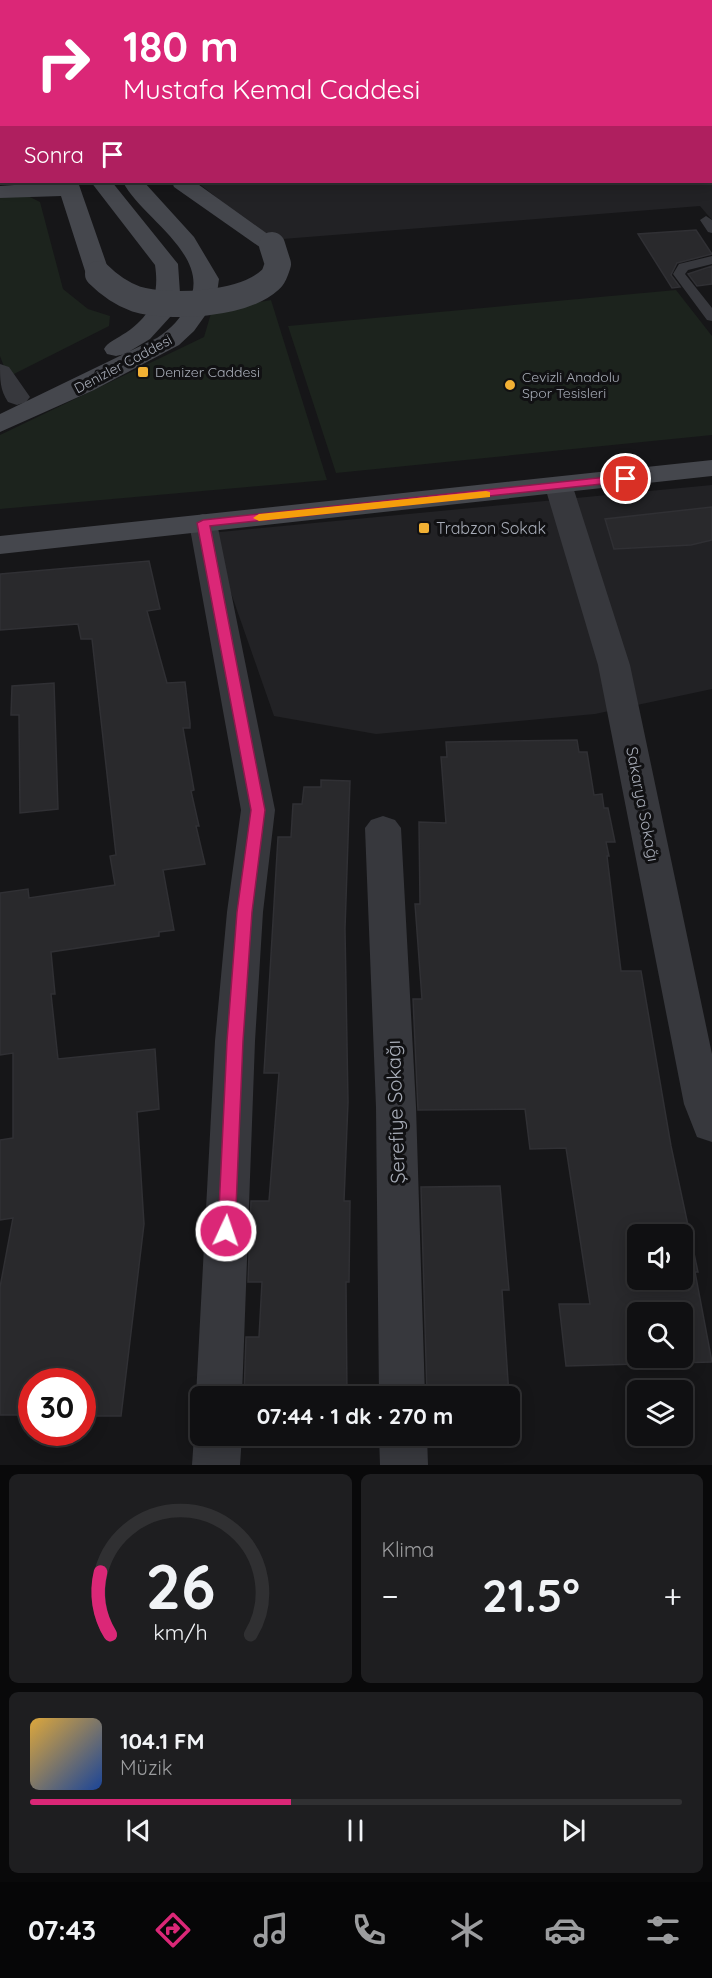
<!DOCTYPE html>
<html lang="tr">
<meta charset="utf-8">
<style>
:root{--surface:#101012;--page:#1e1e20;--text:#f1f3f6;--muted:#9c9d9f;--line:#303032;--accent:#db2777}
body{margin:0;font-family:Quicksand,sans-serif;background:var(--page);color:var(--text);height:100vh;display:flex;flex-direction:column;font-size:22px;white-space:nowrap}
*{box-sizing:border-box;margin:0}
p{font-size:20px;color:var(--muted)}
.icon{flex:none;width:33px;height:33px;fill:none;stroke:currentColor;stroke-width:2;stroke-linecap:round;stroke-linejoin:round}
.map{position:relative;height:1465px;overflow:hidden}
.sheet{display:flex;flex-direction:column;gap:9px;padding:9px;background:#09090a;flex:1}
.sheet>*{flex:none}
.banner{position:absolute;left:0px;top:0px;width:712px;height:183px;box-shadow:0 3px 15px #0003,0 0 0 2px var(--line);background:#db2777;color:#fff;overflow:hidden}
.controls{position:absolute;left:627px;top:1224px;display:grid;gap:12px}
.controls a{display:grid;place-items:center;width:66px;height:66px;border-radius:9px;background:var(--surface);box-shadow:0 3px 15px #0003,0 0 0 2px var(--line);font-size:30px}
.speed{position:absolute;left:18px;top:1368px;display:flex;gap:12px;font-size:30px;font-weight:700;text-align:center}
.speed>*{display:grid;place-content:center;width:78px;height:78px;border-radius:50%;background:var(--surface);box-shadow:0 3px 15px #0003,0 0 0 2px var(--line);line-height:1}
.speed .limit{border:9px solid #d22;background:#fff;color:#111}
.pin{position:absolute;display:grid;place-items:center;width:51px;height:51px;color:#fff;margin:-26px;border:3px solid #fff;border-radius:50%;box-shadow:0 2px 6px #0007}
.me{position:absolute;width:66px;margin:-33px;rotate:3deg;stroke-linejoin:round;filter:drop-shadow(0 0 4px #0008)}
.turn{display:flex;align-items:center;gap:21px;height:126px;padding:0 24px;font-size:27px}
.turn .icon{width:78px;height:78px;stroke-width:2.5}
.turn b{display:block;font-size:42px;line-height:51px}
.then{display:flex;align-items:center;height:57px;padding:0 24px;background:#0003;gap:12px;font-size:22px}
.big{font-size:45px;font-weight:700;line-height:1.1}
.sheet .widget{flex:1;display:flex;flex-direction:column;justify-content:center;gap:9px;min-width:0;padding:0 21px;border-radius:9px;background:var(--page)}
.sheet .dial{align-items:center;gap:0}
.dial svg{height:156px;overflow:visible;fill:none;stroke:var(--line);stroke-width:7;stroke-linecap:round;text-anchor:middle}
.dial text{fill:var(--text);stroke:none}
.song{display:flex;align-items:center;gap:18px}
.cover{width:72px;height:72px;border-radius:9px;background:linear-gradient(135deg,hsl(40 70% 55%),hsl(220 70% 35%))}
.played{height:6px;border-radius:3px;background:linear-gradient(90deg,var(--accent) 40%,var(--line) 40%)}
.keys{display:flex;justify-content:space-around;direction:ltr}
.heat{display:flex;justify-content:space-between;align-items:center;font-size:33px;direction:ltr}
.sheet .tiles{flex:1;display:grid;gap:9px;grid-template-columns:1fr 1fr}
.widget:last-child{grid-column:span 2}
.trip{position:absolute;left:190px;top:1386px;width:330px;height:60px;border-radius:9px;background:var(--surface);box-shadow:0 3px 15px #0003,0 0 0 2px var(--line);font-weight:700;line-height:60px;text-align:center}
.tabs{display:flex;height:96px;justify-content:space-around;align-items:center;background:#060607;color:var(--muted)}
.tabs .icon{width:42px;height:42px}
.tabs .current{color:var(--accent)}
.tabs b{font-size:27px;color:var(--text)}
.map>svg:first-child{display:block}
.built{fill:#222225}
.green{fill:#1c231d}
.building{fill:#29292c;stroke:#303034;stroke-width:1.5;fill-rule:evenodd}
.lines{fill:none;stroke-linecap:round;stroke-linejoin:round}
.lane{fill:#37383d;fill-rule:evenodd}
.street{fill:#37383d;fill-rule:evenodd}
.secondary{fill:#45474d;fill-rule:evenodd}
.secondary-bridge{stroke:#45474d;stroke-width:26}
.route{fill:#db2777;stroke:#8e194d;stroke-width:1.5}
.slow{fill:#f59e0b}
.poi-dot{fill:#f2b134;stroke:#111113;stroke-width:2}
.labels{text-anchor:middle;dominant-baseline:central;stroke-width:6;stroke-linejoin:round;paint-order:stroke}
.far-street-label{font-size:14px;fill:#a8adb8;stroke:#111113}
.far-poi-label{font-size:14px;fill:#a8adb8;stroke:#111113;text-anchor:start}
.poi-label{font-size:16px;fill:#a8adb8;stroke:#111113;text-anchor:start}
.street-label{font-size:16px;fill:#a8adb8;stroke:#111113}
.near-street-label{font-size:20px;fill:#a8adb8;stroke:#111113}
</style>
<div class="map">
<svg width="712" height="1465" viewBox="0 0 712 1465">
<rect width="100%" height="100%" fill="#161618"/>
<!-- built -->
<path class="built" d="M18,0H712V220L700,206L270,240L197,182H711V2Z
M712,485V689L595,714L376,734L274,716L210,533Z"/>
<!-- green -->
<path class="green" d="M10,196L30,197L40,202L63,289L88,309L110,316L109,326L8,377L0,356V198Z
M676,290L712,336V435L336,473L288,326Z
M271,300L327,480L0,509V435L204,337L212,310Z"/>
<!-- building -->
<path class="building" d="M696,230L712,254L677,263L671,275L680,287L672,288L638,234Z
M712,266V284L697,286L688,274Z
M712,507V540L691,545L614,549L605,519Z
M149,561L160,609L147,611L167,683L185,682L190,723V728H183L194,790L191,791L199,826H196L205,864L163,870L174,930L159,932V936L51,952L55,994H51L58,1059L155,1049L159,1109L137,1112L144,1224L121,1416H82V1382H32V1415H0V1287L13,1218L0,1220V1140L13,1138V1053L0,1055V893L28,889L29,898L115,885L110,856L116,855L92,639H81L78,624L0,630V574Z
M54,683L58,809L20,813L19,715H11L12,686Z
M577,740L579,752H587L594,795L602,794L604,808H608L615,842H606L609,856H607L621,971H641L671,1146L698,1272H695L712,1362L566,1366L559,1304H590L566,1148L530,1149L525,1109L418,1110L413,999H422L415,904H420L419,822L446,823L441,757H447L446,742ZM638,1234H682V1280H638ZM638,1312H682V1358H638Z
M321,780L350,781L345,929L348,1102L344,1201H350L349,1282H346L347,1396H244L246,1337H259L262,1282H248L251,1201H269L279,1073H264L278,837H291L293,804H302L304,787H321Z
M500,1186L509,1290H502L509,1396H427L421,1187Z"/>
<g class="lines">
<!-- lane -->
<path class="lane" d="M706,216L712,220V233L708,232L700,220Z
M712,256V264L688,270L685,274L712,308V321L707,320L673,274L679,264Z"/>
<!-- street -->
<path class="street" d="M0,364L9,367L30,397L26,402L17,405L8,402C0,390 0,380 0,364Z
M559,479L569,481L573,487L630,665L712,1054V1142L697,1137L684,1104L598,665L545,487L549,481Z
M203,514L213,517L217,523L275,810L263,912L255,1041L242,1396H201V1408L196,1396L215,1041L227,912L241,810L189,523L193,517Z
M383,816L395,820L401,828L416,1107L425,1396H379L376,1107L365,828L371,820Z
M201,1420V1436H242L240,1465H192L194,1436Z
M379,1436H427L428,1465H380Z"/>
<!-- secondary -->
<path class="secondary" d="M0,0L9,2H2V10Z
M668,0H686V2H668Z
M711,41H712V53H711Z
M0,50L2,51V64L0,63Z
M57,182H78L110,274L106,279H90L86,274L61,196L0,198V186Z
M91,182H112L178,264L180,293L171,316L150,339L125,354L116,356L107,354L104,349C108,342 115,340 122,335C150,318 160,297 155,265Z
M123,182H144L194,237L219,279L217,293L209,310L194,331L179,345L94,390L0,432V414L157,338C171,329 181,318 188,304C214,256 141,218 123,182Z
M172,182H195L283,245L280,250H264L174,187Z
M712,460V476L0,554V536Z"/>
<!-- secondary-bridge -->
<path class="secondary-bridge" d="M98,274C109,285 122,294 136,299C170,309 243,305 270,280C274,277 276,270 278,264L272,245"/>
</g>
<!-- route -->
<path class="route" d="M626,475L632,479L630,481L210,526L265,810L252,912L243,1041L235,1231L233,1236L226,1238L220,1236L218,1231L227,1041L237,912L251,810L197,523L203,520Z"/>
<!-- slow -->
<path class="slow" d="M486,491L490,492V497L259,521L253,518L259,514Z"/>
<!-- markers -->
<g class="poi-dot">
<rect x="137" y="366" width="12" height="12" rx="3"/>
<circle cx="510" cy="385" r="6"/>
<rect x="418" y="522" width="12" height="12" rx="3"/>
</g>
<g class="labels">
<!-- far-street labels -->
<g class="far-street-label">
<text transform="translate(123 364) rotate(-28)">Denizler Caddesi</text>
</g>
<!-- far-poi labels -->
<g class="far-poi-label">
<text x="155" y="372">Denizer Caddesi</text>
<text x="522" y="377">Cevizli Anadolu<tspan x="522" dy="16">Spor Tesisleri</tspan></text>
</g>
<!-- poi labels -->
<g class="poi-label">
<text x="436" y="528">Trabzon Sokak</text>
</g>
<!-- street labels -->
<g class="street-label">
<text transform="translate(643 804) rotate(79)">Sakarya Sokağı</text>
</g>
<!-- near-street labels -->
<g class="near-street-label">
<text transform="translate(395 1112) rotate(-92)">Şerefiye Sokağı</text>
</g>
</g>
</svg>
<div class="controls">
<a><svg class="icon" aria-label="sound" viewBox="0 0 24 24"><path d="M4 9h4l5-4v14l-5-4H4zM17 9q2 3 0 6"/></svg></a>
<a><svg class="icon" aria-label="search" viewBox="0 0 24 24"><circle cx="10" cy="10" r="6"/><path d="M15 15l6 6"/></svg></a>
<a><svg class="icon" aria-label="layers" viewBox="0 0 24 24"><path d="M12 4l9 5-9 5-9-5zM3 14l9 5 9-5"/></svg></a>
</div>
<div class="speed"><div class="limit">30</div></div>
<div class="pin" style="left:626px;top:479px;background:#d93025"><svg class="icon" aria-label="arrive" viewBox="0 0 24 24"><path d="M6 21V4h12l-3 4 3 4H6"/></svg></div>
<svg class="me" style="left:226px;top:1231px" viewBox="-20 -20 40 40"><circle r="17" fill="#db2777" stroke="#fff" stroke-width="3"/><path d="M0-11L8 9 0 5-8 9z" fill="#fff"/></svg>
<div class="trip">07:44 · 1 dk · 270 m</div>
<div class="banner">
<div class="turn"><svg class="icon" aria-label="right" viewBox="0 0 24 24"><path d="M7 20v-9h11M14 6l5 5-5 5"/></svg><div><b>180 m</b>Mustafa Kemal Caddesi</div></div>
<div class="then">Sonra<svg class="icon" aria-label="arrive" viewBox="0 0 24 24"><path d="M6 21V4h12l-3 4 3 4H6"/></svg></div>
</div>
</div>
<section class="sheet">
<div class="tiles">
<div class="widget dial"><svg viewBox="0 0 100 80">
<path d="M14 69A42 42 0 1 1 86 69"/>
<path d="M14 69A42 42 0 0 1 9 37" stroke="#db2777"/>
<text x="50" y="56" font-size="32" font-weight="700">26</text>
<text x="50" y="72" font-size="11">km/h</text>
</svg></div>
<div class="widget"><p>Klima</p>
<div class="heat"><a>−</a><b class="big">21.5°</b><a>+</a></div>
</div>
<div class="widget">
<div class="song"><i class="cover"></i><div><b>104.1 FM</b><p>Müzik</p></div></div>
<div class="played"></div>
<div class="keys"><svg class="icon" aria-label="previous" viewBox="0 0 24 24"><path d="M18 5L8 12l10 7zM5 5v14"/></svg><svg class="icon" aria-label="pause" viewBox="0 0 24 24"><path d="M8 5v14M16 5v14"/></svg><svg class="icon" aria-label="next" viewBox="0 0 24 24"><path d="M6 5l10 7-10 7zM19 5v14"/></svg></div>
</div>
</div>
</section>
<nav class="tabs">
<b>07:43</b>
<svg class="icon current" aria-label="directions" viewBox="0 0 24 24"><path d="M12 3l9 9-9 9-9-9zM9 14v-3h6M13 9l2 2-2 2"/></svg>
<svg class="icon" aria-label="music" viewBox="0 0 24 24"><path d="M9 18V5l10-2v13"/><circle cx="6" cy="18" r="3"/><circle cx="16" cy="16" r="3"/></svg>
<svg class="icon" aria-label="phone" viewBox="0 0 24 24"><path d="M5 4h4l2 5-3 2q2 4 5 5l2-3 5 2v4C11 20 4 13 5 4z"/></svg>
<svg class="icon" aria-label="climate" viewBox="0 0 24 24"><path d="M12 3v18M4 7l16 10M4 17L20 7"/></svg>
<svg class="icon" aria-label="car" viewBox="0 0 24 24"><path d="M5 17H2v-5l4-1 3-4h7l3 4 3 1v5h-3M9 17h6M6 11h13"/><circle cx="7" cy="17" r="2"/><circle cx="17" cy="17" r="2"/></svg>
<svg class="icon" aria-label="filters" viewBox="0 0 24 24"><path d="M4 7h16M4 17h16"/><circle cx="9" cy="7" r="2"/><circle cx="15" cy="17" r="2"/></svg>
</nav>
